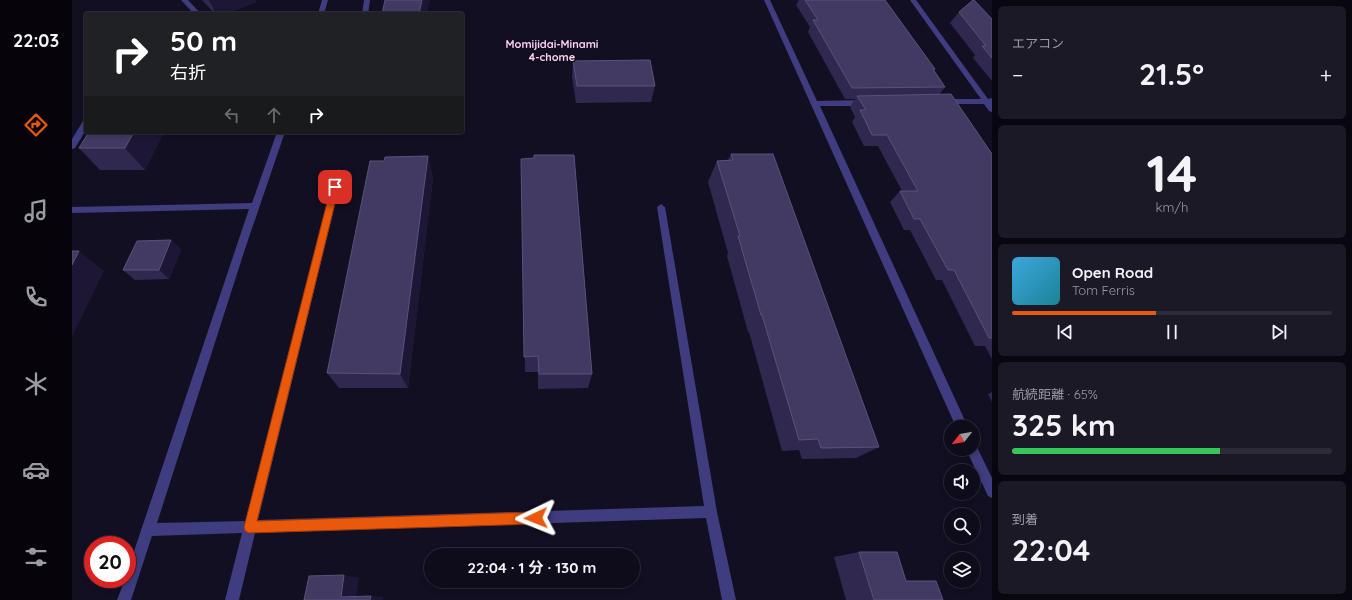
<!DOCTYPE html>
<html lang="ja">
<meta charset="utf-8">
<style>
:root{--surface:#0e0b1a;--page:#1c1927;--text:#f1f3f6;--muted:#9b9ba2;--line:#2e2b39;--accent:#ea580c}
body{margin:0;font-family:Quicksand,"Noto Sans JP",sans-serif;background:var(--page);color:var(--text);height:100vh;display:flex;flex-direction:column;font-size:15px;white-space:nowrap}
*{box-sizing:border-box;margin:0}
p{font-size:13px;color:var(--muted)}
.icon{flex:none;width:22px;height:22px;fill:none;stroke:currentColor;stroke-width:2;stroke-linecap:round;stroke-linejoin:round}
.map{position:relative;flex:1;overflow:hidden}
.panel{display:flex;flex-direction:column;gap:6px;padding:6px;background:#08060e;width:360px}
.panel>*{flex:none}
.guide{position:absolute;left:12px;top:12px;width:380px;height:122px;border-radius:4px;box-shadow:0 2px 6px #0003,0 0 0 1px var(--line);background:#202124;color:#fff;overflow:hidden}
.needle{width:26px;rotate:239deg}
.fabs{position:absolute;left:872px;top:420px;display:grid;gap:8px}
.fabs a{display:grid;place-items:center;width:36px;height:36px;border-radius:50%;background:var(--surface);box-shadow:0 2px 6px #0003,0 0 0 1px var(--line);font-size:20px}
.speed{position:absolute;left:12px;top:536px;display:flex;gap:8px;font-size:20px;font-weight:700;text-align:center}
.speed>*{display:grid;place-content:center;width:52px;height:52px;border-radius:50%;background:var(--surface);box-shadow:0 2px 6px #0003,0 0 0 1px var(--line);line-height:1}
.speed .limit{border:6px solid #d22;background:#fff;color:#111}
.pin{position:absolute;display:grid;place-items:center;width:34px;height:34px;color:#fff;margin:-17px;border-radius:8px;box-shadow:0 2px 6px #0006}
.me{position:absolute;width:44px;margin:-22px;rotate:268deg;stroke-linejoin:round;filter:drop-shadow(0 0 3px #0008)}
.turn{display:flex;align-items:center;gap:14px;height:84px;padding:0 20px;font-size:18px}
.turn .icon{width:52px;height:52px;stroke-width:2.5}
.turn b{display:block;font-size:28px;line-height:34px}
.lanes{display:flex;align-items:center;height:38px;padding:0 20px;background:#0003;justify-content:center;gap:20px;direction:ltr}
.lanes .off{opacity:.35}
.big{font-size:30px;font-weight:700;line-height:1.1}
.panel .card{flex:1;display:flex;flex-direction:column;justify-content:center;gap:6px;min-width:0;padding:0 14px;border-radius:6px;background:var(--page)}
.panel .dial{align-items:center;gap:0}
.dial b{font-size:52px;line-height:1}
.song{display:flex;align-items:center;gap:12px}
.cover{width:48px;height:48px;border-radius:6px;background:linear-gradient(135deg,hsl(200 70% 55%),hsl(190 70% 35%))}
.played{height:4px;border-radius:2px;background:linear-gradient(90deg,var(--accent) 45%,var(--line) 45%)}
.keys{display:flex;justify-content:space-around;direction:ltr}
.heat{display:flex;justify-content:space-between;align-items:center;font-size:22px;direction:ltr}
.charge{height:6px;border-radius:3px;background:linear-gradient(90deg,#34c759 65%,var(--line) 0)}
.trip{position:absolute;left:352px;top:548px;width:216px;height:40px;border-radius:20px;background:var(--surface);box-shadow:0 2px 6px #0003,0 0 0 1px var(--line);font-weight:700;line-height:40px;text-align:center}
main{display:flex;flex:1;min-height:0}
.tabs{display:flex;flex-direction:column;width:72px;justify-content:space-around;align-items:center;background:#06040a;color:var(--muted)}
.tabs .icon{width:28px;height:28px}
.tabs .on{color:var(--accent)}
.tabs b{font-size:18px;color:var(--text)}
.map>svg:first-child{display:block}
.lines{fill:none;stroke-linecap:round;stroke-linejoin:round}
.minor{fill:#3f3c7f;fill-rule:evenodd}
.wall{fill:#31284f}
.shaded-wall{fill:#1d1635}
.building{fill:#423a62;stroke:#5a527a}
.route{fill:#ea580c;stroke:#983908}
.labels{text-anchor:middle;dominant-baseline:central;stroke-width:3;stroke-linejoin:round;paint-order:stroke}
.far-neighbourhood-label{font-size:11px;font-weight:bold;fill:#fdd3ed;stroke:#120f22}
</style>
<main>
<nav class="tabs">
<b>22:03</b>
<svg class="icon on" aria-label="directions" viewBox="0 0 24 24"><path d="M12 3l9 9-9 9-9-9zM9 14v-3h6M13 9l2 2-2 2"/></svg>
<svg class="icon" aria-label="music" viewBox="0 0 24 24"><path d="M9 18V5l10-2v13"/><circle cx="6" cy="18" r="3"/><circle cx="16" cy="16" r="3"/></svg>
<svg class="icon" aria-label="phone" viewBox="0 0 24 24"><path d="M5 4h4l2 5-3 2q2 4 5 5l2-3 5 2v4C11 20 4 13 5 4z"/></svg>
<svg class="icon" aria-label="climate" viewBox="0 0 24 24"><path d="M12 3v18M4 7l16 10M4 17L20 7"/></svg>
<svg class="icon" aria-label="car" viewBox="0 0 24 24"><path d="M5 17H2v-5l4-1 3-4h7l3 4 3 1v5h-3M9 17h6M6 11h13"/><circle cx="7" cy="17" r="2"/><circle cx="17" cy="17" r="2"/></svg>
<svg class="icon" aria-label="filters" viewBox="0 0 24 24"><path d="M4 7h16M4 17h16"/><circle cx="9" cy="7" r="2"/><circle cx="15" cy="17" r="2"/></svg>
</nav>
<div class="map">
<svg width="920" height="600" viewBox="0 0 920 600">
<rect width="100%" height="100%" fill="#120f22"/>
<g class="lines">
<!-- minor -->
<path class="minor" d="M109,0H116L129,14H122Z
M250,0H256L252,14H246Z
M292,0H298L296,14H290Z
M692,0H698L745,101L792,100L796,103L792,106H748L896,427H884Z
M838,0H844L916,99L920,98V112L917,111L912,104H867V100L870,99H909Z
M14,120V130L3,148L0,149V139L11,121Z
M205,132H213L173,249L85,523L174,521L263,172L267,169L271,172L186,520L632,506L585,207L589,204L593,207L645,512L664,600H650L634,518L183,533L167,600H153L170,533L80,536L59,600H45L53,579H55V572L177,209L0,213V207L180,203Z
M901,444L904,445L920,478V498L916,496L894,449H901Z"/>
</g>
<!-- wall -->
<path class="wall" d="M130,0H183L184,2L153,14H143Z
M727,0H813L863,69L862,71L873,87L867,95L920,154V359L913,346H903L870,280H864L838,230H832L818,202L828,191H830L806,146H792L780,122L783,117L778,107L783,99H773L736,32L738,27L724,5Z
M887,12L920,19V81L901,58L903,55L878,23Z
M501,61L583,86L579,102L504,103L500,77Z
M17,132H92L73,170H28L7,148Z
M659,154L807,447L784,458L730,459L727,450L710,451L677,332H676L655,256L656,253L636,182L645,161L656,160Z
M356,156L361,178L336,388H267L255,373L312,161Z
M449,159L520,374L516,388L466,389V372H453Z
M99,240L109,250L97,279L63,280L51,270Z
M920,392V402L916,394Z
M787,552L834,581L871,600H774L762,557Z"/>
<!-- shaded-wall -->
<path class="shaded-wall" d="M137,0H183L184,2L153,14H144Z
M350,0H358L355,14H347Z
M62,132H92L73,170L53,148Z
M356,156L361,178L336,388L328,374Z
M99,240L109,250L97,279L87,270Z
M7,251L32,271L0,337V265Z
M272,575L287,578L284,598L269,597Z
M299,596L311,597V600H298Z"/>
<!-- building -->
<path class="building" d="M313,0H350L347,14H310Z
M733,0H813L863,69H861L873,87L780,88L741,20H746Z
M901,0H902L920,19V58L910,46H914L887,12Z
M578,60L583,86H505L501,61Z
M879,94L920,154V338H917L882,270H876L848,219H842L828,191H846L815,135H800L788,110H794L785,96Z
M17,132H62L53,148H7Z
M659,154H701L807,447L749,448L746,439L727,440L690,315H689L666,236H668L645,161L661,160Z
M462,155H502L520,374H467L466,356L452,357L449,159L462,158Z
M356,156L328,374L255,373L298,161H312L313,157Z
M99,240L87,270H51L65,241Z
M0,251H7L0,265Z
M787,552H825L834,581H864L871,600H802Z
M272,575L269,597L299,596L298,600H232L237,576Z"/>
<!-- route -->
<path class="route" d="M263,184L267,187L185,521L464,512L468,514L470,518L468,522L464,524L177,533L173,531L172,527L259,187Z"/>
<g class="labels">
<!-- far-neighbourhood labels -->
<g class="far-neighbourhood-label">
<text x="480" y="44">Momijidai-Minami<tspan x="480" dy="13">4-chome</tspan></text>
</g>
</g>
</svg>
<div class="fabs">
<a><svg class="needle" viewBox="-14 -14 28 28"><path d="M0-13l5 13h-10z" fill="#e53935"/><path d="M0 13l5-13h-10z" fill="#9b9ba2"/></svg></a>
<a><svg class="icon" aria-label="sound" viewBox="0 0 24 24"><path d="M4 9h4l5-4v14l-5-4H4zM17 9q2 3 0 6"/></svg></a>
<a><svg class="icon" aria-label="search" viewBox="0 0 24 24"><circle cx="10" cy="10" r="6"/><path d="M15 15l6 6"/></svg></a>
<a><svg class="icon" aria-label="layers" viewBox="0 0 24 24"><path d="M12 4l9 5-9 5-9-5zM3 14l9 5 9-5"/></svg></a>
</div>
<div class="speed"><div class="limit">20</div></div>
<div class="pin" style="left:263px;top:187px;background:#d93025"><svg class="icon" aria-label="arrive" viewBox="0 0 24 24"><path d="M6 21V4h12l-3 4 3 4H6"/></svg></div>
<svg class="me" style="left:464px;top:518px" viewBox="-20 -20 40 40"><path d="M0-17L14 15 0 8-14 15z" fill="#ea580c" stroke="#fff" stroke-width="4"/></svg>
<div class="trip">22:04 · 1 分 · 130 m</div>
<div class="guide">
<div class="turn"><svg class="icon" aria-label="right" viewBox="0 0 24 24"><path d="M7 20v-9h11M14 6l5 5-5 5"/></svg><div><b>50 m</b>右折</div></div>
<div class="lanes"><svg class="icon off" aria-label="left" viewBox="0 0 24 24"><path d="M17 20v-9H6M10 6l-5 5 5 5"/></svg><svg class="icon off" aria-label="ahead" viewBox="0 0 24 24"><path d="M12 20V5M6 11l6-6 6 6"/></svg><svg class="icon" aria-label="right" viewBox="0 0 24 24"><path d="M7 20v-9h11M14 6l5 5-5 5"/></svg></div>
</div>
</div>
<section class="panel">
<div class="card"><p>エアコン</p>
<div class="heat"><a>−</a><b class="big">21.5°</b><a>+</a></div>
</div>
<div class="card dial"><b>14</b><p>km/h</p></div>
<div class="card">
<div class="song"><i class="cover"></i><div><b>Open Road</b><p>Tom Ferris</p></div></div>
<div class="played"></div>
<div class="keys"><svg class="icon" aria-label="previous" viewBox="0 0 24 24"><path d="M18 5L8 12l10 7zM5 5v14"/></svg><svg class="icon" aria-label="pause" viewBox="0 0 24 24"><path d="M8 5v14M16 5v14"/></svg><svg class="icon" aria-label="next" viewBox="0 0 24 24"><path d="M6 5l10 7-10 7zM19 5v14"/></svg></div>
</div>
<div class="card"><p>航続距離 · 65%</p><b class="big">325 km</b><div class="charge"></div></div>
<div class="card"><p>到着</p><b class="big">22:04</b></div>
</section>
</main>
